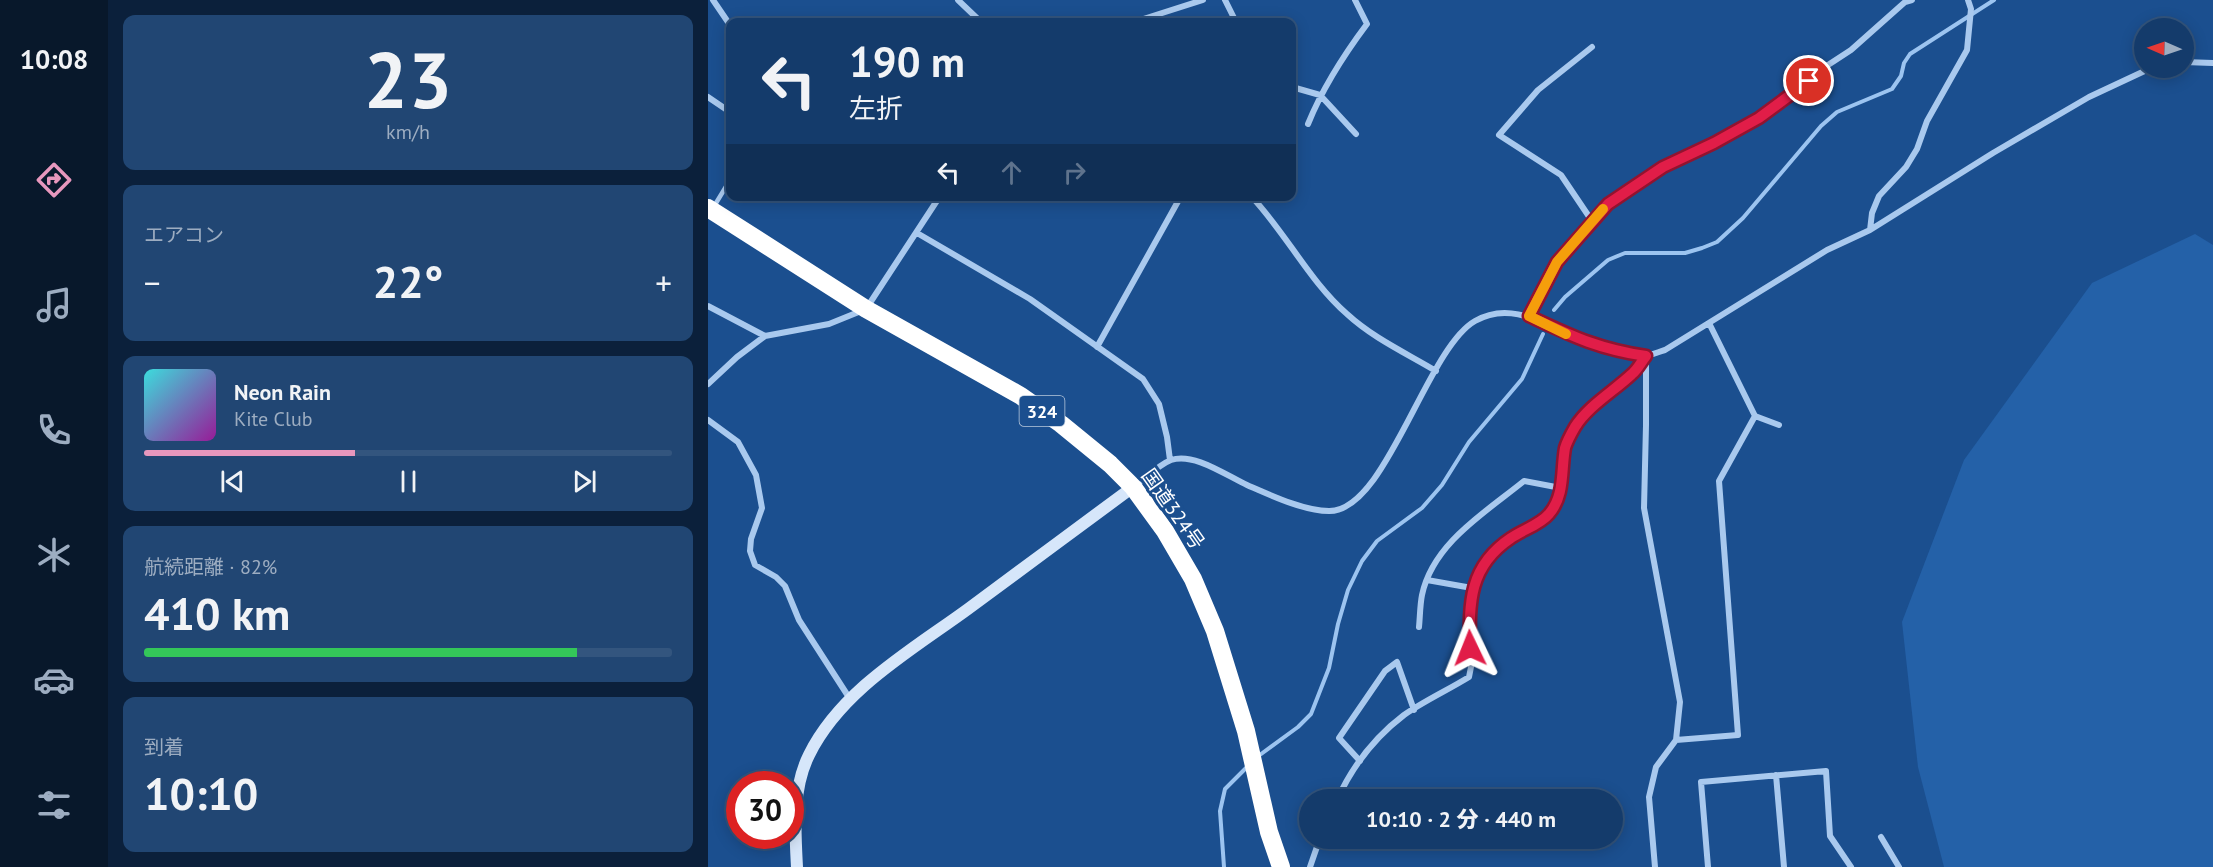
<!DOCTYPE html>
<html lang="ja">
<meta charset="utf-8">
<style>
:root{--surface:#143b6b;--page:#214673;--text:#f1f3f6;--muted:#9dadc1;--line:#33557e;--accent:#e797bd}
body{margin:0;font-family:"PT Sans","Noto Sans JP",sans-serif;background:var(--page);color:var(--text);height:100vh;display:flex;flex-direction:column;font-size:22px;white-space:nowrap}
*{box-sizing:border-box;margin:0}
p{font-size:20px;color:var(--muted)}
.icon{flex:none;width:33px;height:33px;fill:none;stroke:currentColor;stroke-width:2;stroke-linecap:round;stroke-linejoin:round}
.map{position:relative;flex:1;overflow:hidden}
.sheet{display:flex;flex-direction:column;gap:15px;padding:15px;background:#0b203b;width:600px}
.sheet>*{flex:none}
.hud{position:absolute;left:18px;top:18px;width:570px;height:183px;border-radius:12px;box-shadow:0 3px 15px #0003,0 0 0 2px var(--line);background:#143b6b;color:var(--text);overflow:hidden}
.needle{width:39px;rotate:272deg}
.fabs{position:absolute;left:1426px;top:18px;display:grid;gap:12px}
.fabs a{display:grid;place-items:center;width:60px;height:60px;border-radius:50%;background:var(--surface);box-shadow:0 3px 15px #0003,0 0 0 2px var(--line);font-size:30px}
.speed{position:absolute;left:18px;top:771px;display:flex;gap:12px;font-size:30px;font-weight:700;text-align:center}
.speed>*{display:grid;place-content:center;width:78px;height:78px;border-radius:50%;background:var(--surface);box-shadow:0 3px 15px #0003,0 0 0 2px var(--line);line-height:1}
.speed .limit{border:9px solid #d22;background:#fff;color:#111}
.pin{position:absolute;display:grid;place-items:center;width:51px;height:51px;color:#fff;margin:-26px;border:3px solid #fff;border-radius:50%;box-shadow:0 2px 6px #0007}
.me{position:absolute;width:66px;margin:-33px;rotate:358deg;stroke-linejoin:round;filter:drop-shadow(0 0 4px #0008)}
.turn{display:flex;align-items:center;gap:21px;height:126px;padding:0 24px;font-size:27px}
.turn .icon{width:78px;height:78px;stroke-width:2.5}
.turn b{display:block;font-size:42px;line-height:51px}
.lanes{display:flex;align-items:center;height:57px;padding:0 24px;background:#0003;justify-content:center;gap:30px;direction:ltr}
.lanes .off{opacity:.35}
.big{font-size:45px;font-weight:800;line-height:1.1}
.sheet .widget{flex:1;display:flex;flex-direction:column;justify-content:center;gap:9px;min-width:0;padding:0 21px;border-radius:12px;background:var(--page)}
.sheet .dial{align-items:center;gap:0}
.dial b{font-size:78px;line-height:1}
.song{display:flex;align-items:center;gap:18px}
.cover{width:72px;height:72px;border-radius:9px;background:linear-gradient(135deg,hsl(180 70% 55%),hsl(300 70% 35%))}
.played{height:6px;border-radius:3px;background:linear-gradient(90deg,var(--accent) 40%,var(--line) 40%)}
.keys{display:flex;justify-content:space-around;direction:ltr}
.heat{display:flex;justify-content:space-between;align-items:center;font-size:33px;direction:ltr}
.charge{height:9px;border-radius:4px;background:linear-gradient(90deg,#34c759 82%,var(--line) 0)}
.trip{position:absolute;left:591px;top:789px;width:324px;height:60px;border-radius:30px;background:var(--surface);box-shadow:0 3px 15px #0003,0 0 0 2px var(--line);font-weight:800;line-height:60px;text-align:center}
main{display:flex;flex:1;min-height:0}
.menu{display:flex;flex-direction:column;width:108px;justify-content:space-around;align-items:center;background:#08182b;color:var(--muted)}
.menu .icon{width:42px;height:42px}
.menu .selected{color:var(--accent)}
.menu b{font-size:27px;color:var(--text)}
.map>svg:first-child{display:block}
.green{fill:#2461a8}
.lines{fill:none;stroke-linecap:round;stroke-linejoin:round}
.stream{stroke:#9cc4f0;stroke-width:4}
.lane{stroke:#a9c9ee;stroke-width:4.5}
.street{stroke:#a9c9ee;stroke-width:6}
.secondary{stroke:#d6e6fa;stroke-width:12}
.highway{stroke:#fff;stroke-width:18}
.route-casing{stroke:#92132f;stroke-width:15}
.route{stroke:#e11d48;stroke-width:10}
.slow{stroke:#f59e0b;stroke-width:10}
.labels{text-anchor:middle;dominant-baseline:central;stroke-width:6;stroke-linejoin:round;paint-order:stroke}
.shield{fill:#1b4f8f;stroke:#bbcadd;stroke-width:1.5}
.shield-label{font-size:18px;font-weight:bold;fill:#fff}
.street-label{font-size:20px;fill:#fff;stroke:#1b4f8f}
</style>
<main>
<nav class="menu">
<b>10:08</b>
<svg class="icon selected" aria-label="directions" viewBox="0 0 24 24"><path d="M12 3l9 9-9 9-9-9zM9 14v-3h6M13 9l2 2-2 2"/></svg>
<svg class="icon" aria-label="music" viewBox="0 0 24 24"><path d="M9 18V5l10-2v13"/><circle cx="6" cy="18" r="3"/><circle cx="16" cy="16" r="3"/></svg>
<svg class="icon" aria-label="phone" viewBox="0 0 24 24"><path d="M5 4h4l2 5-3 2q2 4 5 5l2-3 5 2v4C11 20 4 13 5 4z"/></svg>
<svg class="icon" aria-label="climate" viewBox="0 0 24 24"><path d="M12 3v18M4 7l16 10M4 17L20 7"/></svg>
<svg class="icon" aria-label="car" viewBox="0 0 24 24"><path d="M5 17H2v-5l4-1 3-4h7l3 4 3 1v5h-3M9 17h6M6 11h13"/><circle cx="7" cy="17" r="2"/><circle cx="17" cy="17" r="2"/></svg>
<svg class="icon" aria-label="filters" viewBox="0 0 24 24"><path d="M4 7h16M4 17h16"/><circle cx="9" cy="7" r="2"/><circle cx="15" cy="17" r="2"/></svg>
</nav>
<section class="sheet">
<div class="widget dial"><b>23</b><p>km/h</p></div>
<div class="widget"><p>エアコン</p>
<div class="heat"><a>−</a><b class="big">22°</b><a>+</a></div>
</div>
<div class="widget">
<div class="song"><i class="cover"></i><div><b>Neon Rain</b><p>Kite Club</p></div></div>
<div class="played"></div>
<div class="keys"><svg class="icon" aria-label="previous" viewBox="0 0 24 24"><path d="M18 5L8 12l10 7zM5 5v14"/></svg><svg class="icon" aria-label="pause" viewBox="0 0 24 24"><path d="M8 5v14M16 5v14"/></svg><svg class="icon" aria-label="next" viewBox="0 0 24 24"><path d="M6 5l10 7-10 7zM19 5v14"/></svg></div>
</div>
<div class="widget"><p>航続距離 · 82%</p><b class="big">410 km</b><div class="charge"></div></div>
<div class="widget"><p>到着</p><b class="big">10:10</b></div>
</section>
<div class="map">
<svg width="1505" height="867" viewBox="0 0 1505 867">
<rect width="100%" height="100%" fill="#1b4f8f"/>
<!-- green -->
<path class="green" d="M1487,234L1505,245V867H1236L1210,767L1194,622L1256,460L1384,283Z"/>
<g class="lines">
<!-- stream -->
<path class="stream" d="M846,310L857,297L900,260L917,253H977L994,248L1009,242L1035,218L1113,126L1129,112L1184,89L1193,76L1196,63L1202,54L1286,0
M549,757L590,727L603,714L621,668L630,624L640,590L654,561L669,541L714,508L734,485L761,442L814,379L835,334
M516,867L512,811L517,789L539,767"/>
<!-- lane -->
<path class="lane" d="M5,208L22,180"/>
<!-- street -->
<path class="street" d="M5,0L22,25
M250,0L273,22
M517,0L528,22
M426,22L495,0
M1476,62L1505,63
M584,87L612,95L648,134
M0,97L22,112
M600,124C615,87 635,56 659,24L647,0
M543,196C578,233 602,282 639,314C665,338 698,353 728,371
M884,221L853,175L791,135L830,90L884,47
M1162,230L1164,213L1171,196L1198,167L1209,149L1219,121L1259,50L1263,9L1260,0
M209,233L322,299L435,379L451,404L459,437L462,460
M0,306L57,336
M821,316L849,262L900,204L955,167L1006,143L1051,118L1120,65L1143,50L1197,2L1204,0
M1001,323L1047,416L1071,425
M389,347L473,196
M938,357V425L936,508L972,702L968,740L948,767L941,797L947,867
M0,384L29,357L57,336L121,324L158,309L232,196
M0,420L30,442L48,475L54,508L43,539L42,551L47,565L68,577L77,586L91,620L142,699
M426,487C437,479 450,465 463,460C486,452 519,476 539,485C562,495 596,511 621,511C678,512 718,349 767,321C805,299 839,327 873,341C892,349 915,355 935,356C942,356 950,352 957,350L1119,250L1162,230L1285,153L1381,97L1443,68
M719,580L764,588
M711,627C712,617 712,605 714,595C725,543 778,512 816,481L853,488
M968,740L1030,735L1011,481L1047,416
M652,761L631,738L677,671L689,662L706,710
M1068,775L1076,867
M629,800C644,767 667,737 696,715C716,701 740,690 761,677L763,667L761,609L764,588L777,561L801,539L841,516L848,503L853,488L857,446L868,425L876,416L926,372L938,356
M1173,837L1191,867
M602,867L612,838
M1000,867L993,782L1118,771L1122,836L1143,867"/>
<!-- secondary -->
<path class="secondary" d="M89,867C87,830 84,789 101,755C133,690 204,650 260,609C315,568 370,528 425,487"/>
<!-- highway -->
<path class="highway" d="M0,208L158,309L313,396L353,424L402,464L425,487L457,531L485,579L507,631L538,731L561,832L573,867"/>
</g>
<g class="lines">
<defs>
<path id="route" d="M762,648C761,602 761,566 803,538C814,530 832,525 841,514C857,496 853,470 857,448C859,441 863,434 867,427C880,406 906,391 924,374C930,369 933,362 938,356C890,349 864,336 821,316L849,262L900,204L955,167L1006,143L1051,118L1101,81"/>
</defs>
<!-- route casing -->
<use href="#route" class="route-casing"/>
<!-- route -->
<use href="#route" class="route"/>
<!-- slow -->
<path class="slow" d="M858,334L821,316L849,262L895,209"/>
</g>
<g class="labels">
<!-- shield labels -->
<rect class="shield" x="311.5" y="396" width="45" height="30" rx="4.5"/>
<g class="shield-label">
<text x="334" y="411">324</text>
</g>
<!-- street labels -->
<g class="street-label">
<text transform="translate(465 509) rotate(55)">国道324号</text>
</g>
</g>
</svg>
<div class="fabs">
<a><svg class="needle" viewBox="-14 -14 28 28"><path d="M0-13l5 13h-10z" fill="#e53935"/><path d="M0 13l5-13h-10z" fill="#9dadc1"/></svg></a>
</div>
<div class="speed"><div class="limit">30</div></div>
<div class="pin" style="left:1101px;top:81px;background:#d93025"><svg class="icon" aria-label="arrive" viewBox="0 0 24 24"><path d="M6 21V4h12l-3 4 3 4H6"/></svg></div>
<svg class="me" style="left:762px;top:648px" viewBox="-20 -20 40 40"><path d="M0-17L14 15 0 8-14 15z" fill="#e11d48" stroke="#fff" stroke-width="4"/></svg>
<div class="trip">10:10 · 2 分 · 440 m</div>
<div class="hud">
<div class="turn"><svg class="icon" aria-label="left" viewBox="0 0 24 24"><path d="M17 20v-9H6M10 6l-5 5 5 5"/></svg><div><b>190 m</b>左折</div></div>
<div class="lanes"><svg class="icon" aria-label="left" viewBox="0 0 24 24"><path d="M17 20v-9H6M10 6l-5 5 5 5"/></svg><svg class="icon off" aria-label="ahead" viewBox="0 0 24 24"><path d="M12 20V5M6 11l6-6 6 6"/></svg><svg class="icon off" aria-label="right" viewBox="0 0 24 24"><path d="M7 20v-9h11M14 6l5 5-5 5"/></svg></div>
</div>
</div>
</main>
